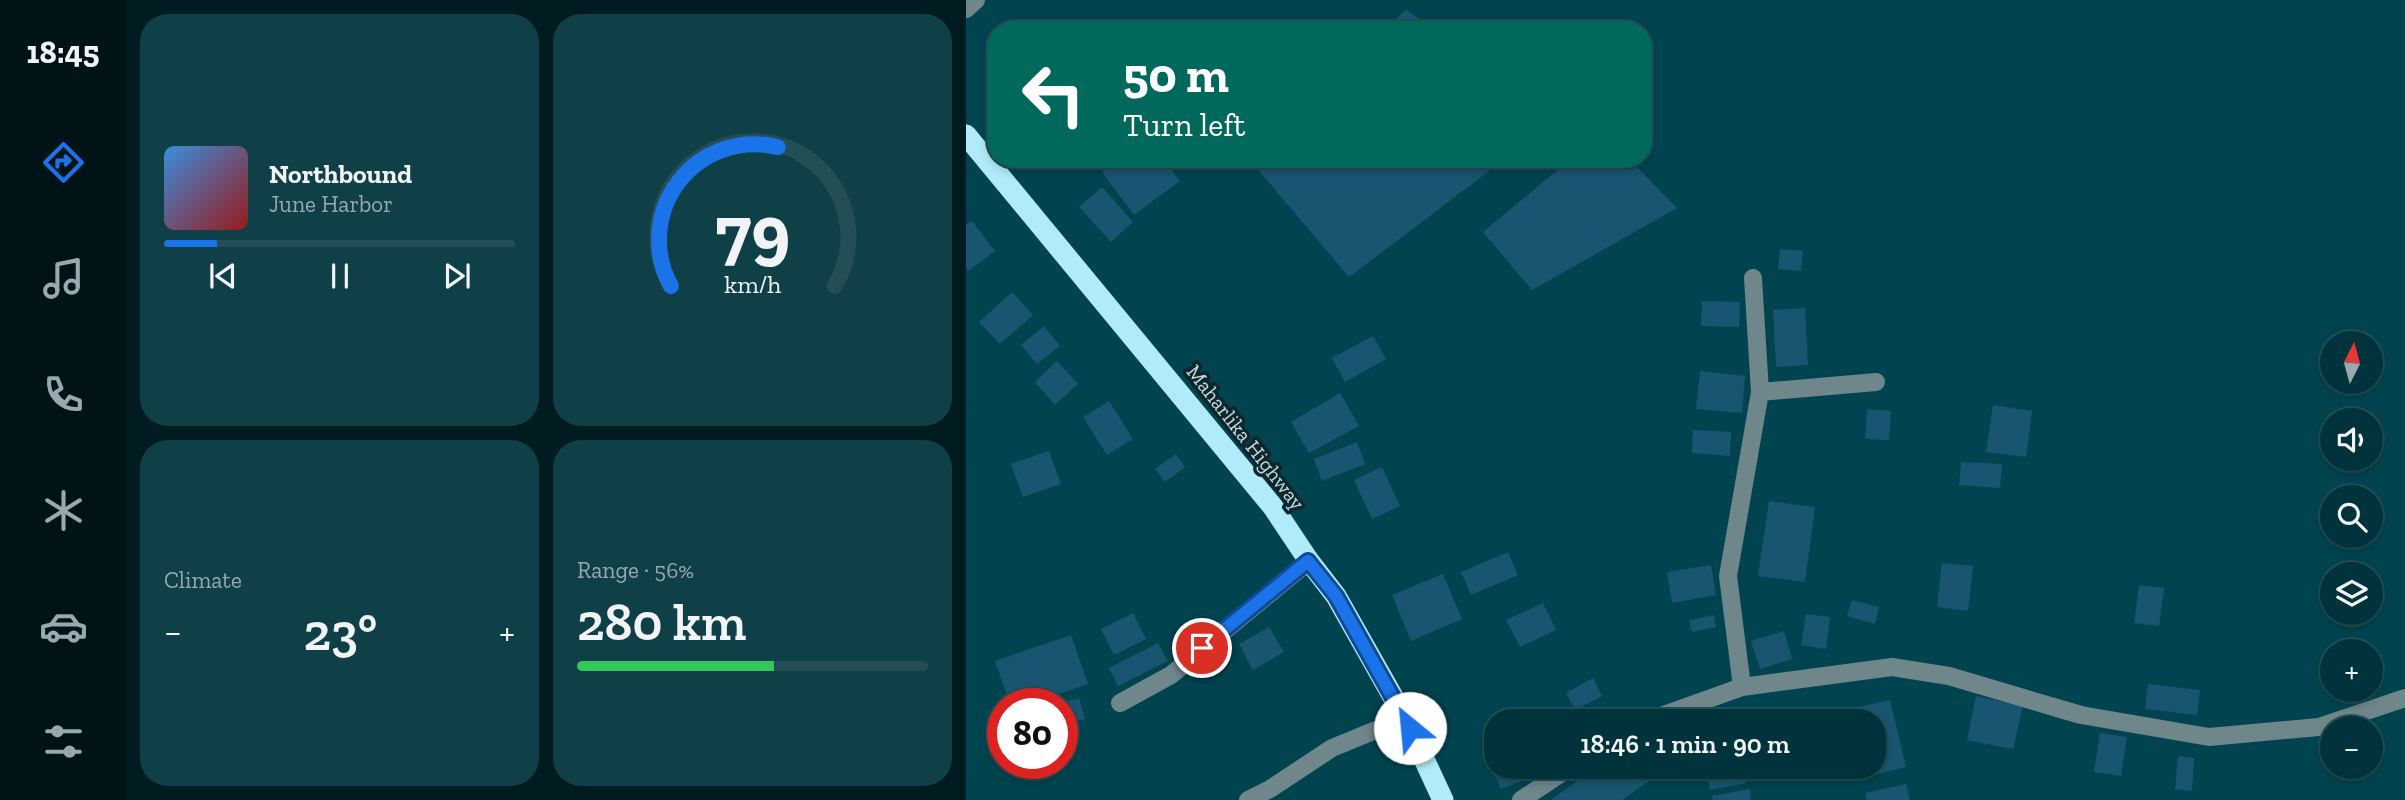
<!DOCTYPE html>
<meta charset="utf-8">
<style>
:root{--surface:#01333c;--page:#0f3f47;--text:#f1f3f6;--muted:#96aaaf;--line:#234e56;--accent:#1a73e8}
body{margin:0;font-family:"Zilla Slab",serif;background:var(--page);color:var(--text);height:100vh;display:flex;flex-direction:column;font-size:26px;white-space:nowrap}
*{box-sizing:border-box;margin:0}
p{font-size:23px;color:var(--muted)}
.icon{flex:none;width:38px;height:38px;fill:none;stroke:currentColor;stroke-width:2;stroke-linecap:round;stroke-linejoin:round}
.map{position:relative;flex:1;overflow:hidden}
.side{display:flex;flex-direction:column;gap:14px;padding:14px;background:#011c21;width:840px}
.side>*{flex:none}
.guide{position:absolute;left:21px;top:21px;width:665px;height:147px;border-radius:28px;box-shadow:0 4px 10px #0003,0 0 0 2px var(--line);background:#00695c;color:#fff;overflow:hidden}
.needle{width:46px;rotate:6deg}
.tools{position:absolute;left:1354px;top:331px;display:grid;gap:14px}
.tools a{display:grid;place-items:center;width:63px;height:63px;border-radius:50%;background:var(--surface);box-shadow:0 4px 10px #0003,0 0 0 2px var(--line);font-size:35px}
.speed{position:absolute;left:21px;top:688px;display:flex;gap:14px;font-size:35px;font-weight:700;text-align:center}
.speed>*{display:grid;place-content:center;width:91px;height:91px;border-radius:50%;background:var(--surface);box-shadow:0 4px 10px #0003,0 0 0 2px var(--line);line-height:1}
.speed .limit{border:10px solid #d22;background:#fff;color:#111}
.pin{position:absolute;display:grid;place-items:center;width:60px;height:60px;color:#fff;margin:-30px;border:4px solid #fff;border-radius:50%;box-shadow:0 2px 7px #0007}
.me{position:absolute;width:77px;margin:-38px;rotate:332deg;stroke-linejoin:round;filter:drop-shadow(0 0 5px #0008)}
.turn{display:flex;align-items:center;gap:24px;height:147px;padding:0 21px;font-size:32px}
.turn .icon{width:91px;height:91px;stroke-width:2.5}
.turn b{display:block;font-size:49px;line-height:60px}
.big{font-size:52px;font-weight:600;line-height:1.1}
.side .tile{flex:1;display:flex;flex-direction:column;justify-content:center;gap:10px;min-width:0;padding:0 24px;border-radius:28px;background:var(--page)}
.side .dial{align-items:center;gap:0}
.dial svg{height:182px;overflow:visible;fill:none;stroke:var(--line);stroke-width:7;stroke-linecap:round;text-anchor:middle}
.dial text{fill:var(--text);stroke:none}
.song{display:flex;align-items:center;gap:21px}
.cover{width:84px;height:84px;border-radius:10px;background:linear-gradient(135deg,hsl(210 70% 55%),hsl(0 70% 35%))}
.played{height:7px;border-radius:4px;background:linear-gradient(90deg,var(--accent) 15%,var(--line) 15%)}
.keys{display:flex;justify-content:space-around;direction:ltr}
.heat{display:flex;justify-content:space-between;align-items:center;font-size:38px;direction:ltr}
.charge{height:10px;border-radius:5px;background:linear-gradient(90deg,#34c759 56%,var(--line) 0)}
.side .tiles{flex:1;display:grid;gap:14px;grid-template-columns:repeat(2,1fr)}
.trip{position:absolute;left:518px;top:709px;width:402px;height:70px;border-radius:28px;background:var(--surface);box-shadow:0 4px 10px #0003,0 0 0 2px var(--line);font-weight:600;line-height:70px;text-align:center}
main{display:flex;flex:1;min-height:0}
.menu{display:flex;flex-direction:column;width:126px;justify-content:space-around;align-items:center;background:#001418;color:var(--muted)}
.menu .icon{width:49px;height:49px}
.menu .selected{color:var(--accent)}
.menu b{font-size:32px;color:var(--text)}
.map>svg:first-child{display:block}
.building{fill:#195571}
.lines{fill:none;stroke-linecap:round;stroke-linejoin:round}
.minor{stroke:#6f868b;stroke-width:18}
.highway{stroke:#b1ebf9;stroke-width:21}
.route-casing{stroke:#114b97;stroke-width:18}
.route{stroke:#1a73e8;stroke-width:12}
.labels{text-anchor:middle;dominant-baseline:central;stroke-width:7;stroke-linejoin:round;paint-order:stroke}
.street-label{font-size:21px;fill:#c2dee4;stroke:#0f272c}
</style>
<main>
<nav class="menu">
<b>18:45</b>
<svg class="icon selected" aria-label="directions" viewBox="0 0 24 24"><path d="M12 3l9 9-9 9-9-9zM9 14v-3h6M13 9l2 2-2 2"/></svg>
<svg class="icon" aria-label="music" viewBox="0 0 24 24"><path d="M9 18V5l10-2v13"/><circle cx="6" cy="18" r="3"/><circle cx="16" cy="16" r="3"/></svg>
<svg class="icon" aria-label="phone" viewBox="0 0 24 24"><path d="M5 4h4l2 5-3 2q2 4 5 5l2-3 5 2v4C11 20 4 13 5 4z"/></svg>
<svg class="icon" aria-label="climate" viewBox="0 0 24 24"><path d="M12 3v18M4 7l16 10M4 17L20 7"/></svg>
<svg class="icon" aria-label="car" viewBox="0 0 24 24"><path d="M5 17H2v-5l4-1 3-4h7l3 4 3 1v5h-3M9 17h6M6 11h13"/><circle cx="7" cy="17" r="2"/><circle cx="17" cy="17" r="2"/></svg>
<svg class="icon" aria-label="filters" viewBox="0 0 24 24"><path d="M4 7h16M4 17h16"/><circle cx="9" cy="7" r="2"/><circle cx="15" cy="17" r="2"/></svg>
</nav>
<section class="side">
<div class="tiles">
<div class="tile">
<div class="song"><i class="cover"></i><div><b>Northbound</b><p>June Harbor</p></div></div>
<div class="played"></div>
<div class="keys"><svg class="icon" aria-label="previous" viewBox="0 0 24 24"><path d="M18 5L8 12l10 7zM5 5v14"/></svg><svg class="icon" aria-label="pause" viewBox="0 0 24 24"><path d="M8 5v14M16 5v14"/></svg><svg class="icon" aria-label="next" viewBox="0 0 24 24"><path d="M6 5l10 7-10 7zM19 5v14"/></svg></div>
</div>
<div class="tile dial"><svg viewBox="0 0 100 80">
<path d="M14 69A42 42 0 1 1 86 69"/>
<path d="M14 69A42 42 0 0 1 61 8" stroke="#1a73e8"/>
<text x="50" y="56" font-size="32" font-weight="700">79</text>
<text x="50" y="72" font-size="11">km/h</text>
</svg></div>
<div class="tile"><p>Climate</p>
<div class="heat"><a>−</a><b class="big">23°</b><a>+</a></div>
</div>
<div class="tile"><p>Range · 56%</p><b class="big">280 km</b><div class="charge"></div></div>
</div>
</section>
<div class="map">
<svg width="1439" height="800" viewBox="0 0 1439 800">
<rect width="100%" height="100%" fill="#014450"/>
<!-- building -->
<path class="building" d="M440,10L470,30H417Z
M59,159H75L65,167Z
M154,159H198L214,181L168,215L136,172Z
M283,159H539L383,277Z
M605,159H663L711,208L566,290L517,232Z
M136,187L167,222L145,242L113,207Z
M6,221L29,251L3,271L0,268V225Z
M814,249L837,251L835,271L812,269Z
M46,292L67,315L34,344L13,322Z
M736,301L774,302L773,327L735,326Z
M839,308L842,365L810,367L807,310Z
M78,326L94,346L71,364L55,345Z
M407,336L420,359L379,382L366,358Z
M91,361L112,384L89,405L69,382Z
M734,371L779,376L776,413L730,409Z
M374,393L393,426L343,453L325,422Z
M143,401L167,439L141,455L117,417Z
M1027,405L1066,411L1060,457L1020,452Z
M901,409L925,411L923,440L899,439Z
M727,430L765,432L764,456L726,453Z
M391,442L399,464L356,481L348,459Z
M83,451L95,484L57,497L45,464Z
M210,454L219,467L199,482L189,469Z
M995,462L1036,464L1034,488L993,485Z
M416,467L434,506L406,519L388,480Z
M803,501L849,507L839,582L792,576Z
M542,552L552,575L505,595L495,572Z
M976,563L1007,566L1002,611L971,607Z
M745,565L750,595L706,603L701,572Z
M477,574L496,619L445,641L426,595Z
M1173,585L1198,588L1193,626L1168,623Z
M886,600L913,607L909,624L881,616Z
M577,603L590,630L554,647L540,620Z
M167,613L180,639L148,655L135,629Z
M840,614L864,617L860,649L835,645Z
M748,615L750,627L726,632L723,620Z
M303,627L318,652L287,670L273,644Z
M818,631L826,659L794,669L785,641Z
M105,635L122,684L64,704H44L29,661Z
M192,643L202,661L152,686L143,668Z
M627,678L636,696L609,710L600,693Z
M1182,684L1234,690L1231,715L1179,709Z
M1010,696L1057,706L1047,749L1001,740Z
M113,698L119,719L96,725V703Z
M924,700L940,767L900,777L897,766H908V721H887L884,709Z
M593,706L600,721H558Z
M641,707L649,721H616Z
M1134,733L1161,737L1155,776L1128,772Z
M530,755V766H553L558,780L535,789L522,758Z
M1212,756L1228,758L1226,791L1209,789Z
M632,766H676L685,780L656,800H585Z
M739,766H777L780,783L744,790Z
M940,784L944,800H901L899,793Z
M784,789L785,800H747L746,796Z"/>
<g class="lines">
<!-- minor -->
<path class="minor" d="M0,9L10,0
M794,392L910,382
M776,687L762,576L794,392L787,278
M154,703L205,675L343,561
M681,721L776,687L926,667L983,676L1115,715L1243,737L1353,727L1439,698
M282,800L304,789L366,748L439,718
M555,800L606,766"/>
<!-- highway -->
<path class="highway" d="M0,135L307,507L343,561L370,596L439,718L477,800"/>
</g>
<g class="lines">
<defs>
<path id="route" d="M236,648L342,561L370,596L444,728"/>
</defs>
<!-- route casing -->
<use href="#route" class="route-casing"/>
<!-- route -->
<use href="#route" class="route"/>
</g>
<g class="labels">
<!-- street labels -->
<g class="street-label">
<text transform="translate(280 437) rotate(52)">Maharlika Highway</text>
</g>
</g>
</svg>
<div class="tools">
<a><svg class="needle" viewBox="-14 -14 28 28"><path d="M0-13l5 13h-10z" fill="#e53935"/><path d="M0 13l5-13h-10z" fill="#96aaaf"/></svg></a>
<a><svg class="icon" aria-label="sound" viewBox="0 0 24 24"><path d="M4 9h4l5-4v14l-5-4H4zM17 9q2 3 0 6"/></svg></a>
<a><svg class="icon" aria-label="search" viewBox="0 0 24 24"><circle cx="10" cy="10" r="6"/><path d="M15 15l6 6"/></svg></a>
<a><svg class="icon" aria-label="layers" viewBox="0 0 24 24"><path d="M12 4l9 5-9 5-9-5zM3 14l9 5 9-5"/></svg></a>
<a>+</a>
<a>−</a>
</div>
<div class="speed"><div class="limit">80</div></div>
<div class="pin" style="left:236px;top:648px;background:#d93025"><svg class="icon" aria-label="arrive" viewBox="0 0 24 24"><path d="M6 21V4h12l-3 4 3 4H6"/></svg></div>
<svg class="me" style="left:444px;top:728px" viewBox="-20 -20 40 40"><circle r="19" fill="#fff"/><path d="M0-13L10 11 0 6-10 11z" fill="#1a73e8"/></svg>
<div class="trip">18:46 · 1 min · 90 m</div>
<div class="guide">
<div class="turn"><svg class="icon" aria-label="left" viewBox="0 0 24 24"><path d="M17 20v-9H6M10 6l-5 5 5 5"/></svg><div><b>50 m</b>Turn left</div></div>
</div>
</div>
</main>
